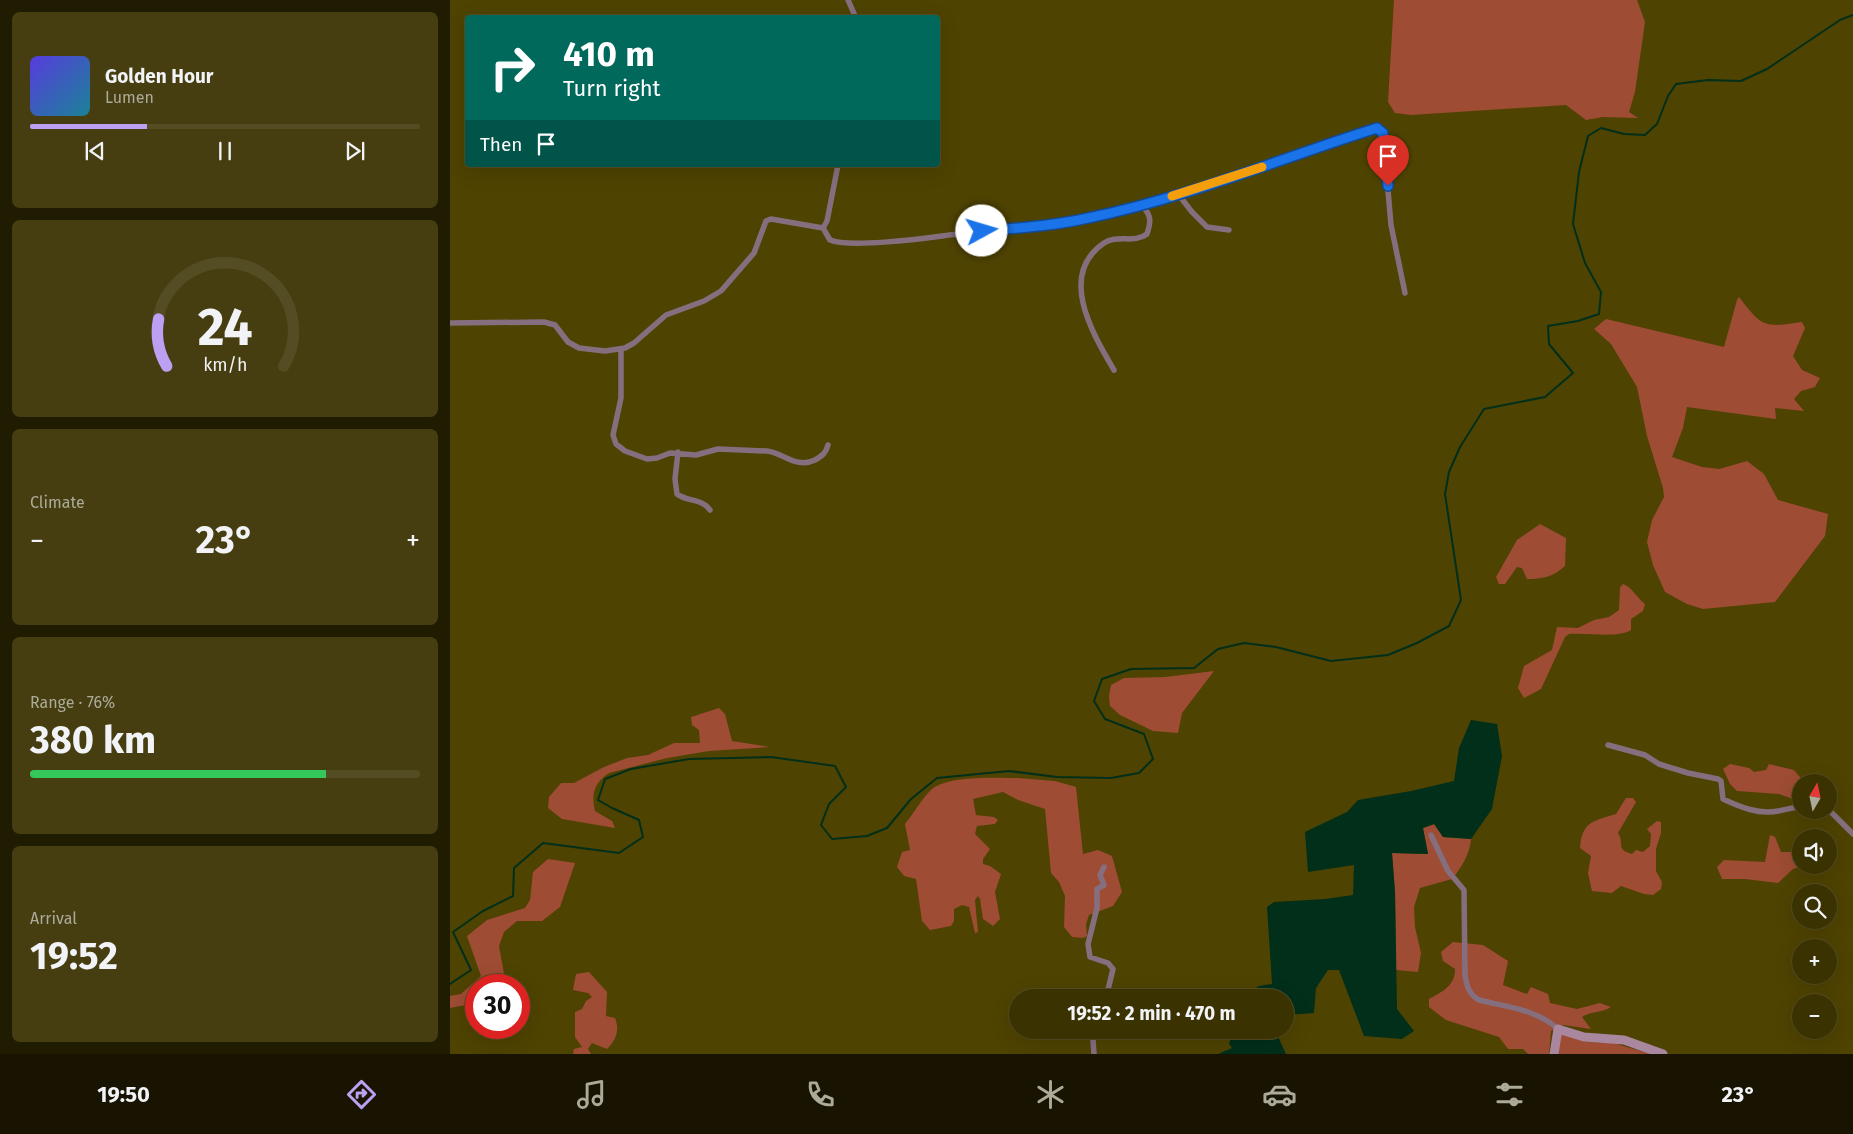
<!DOCTYPE html>
<meta charset="utf-8">
<style>
:root{--surface:#3b3202;--page:#463e11;--text:#f1f3f6;--muted:#acaa99;--line:#544d24;--accent:#bca0f2}
body{margin:0;font-family:"Fira Sans",sans-serif;background:var(--page);color:var(--text);height:100vh;display:flex;flex-direction:column;font-size:19px;white-space:nowrap}
*{box-sizing:border-box;margin:0}
p{font-size:16px;color:var(--muted)}
.icon{flex:none;width:28px;height:28px;fill:none;stroke:currentColor;stroke-width:2;stroke-linecap:round;stroke-linejoin:round}
.map{position:relative;flex:1;overflow:hidden}
.side{display:flex;flex-direction:column;gap:12px;padding:12px;background:#201c01;width:450px}
.side>*{flex:none}
.top-card{position:absolute;left:15px;top:15px;width:475px;height:152px;border-radius:5px;box-shadow:0 5px 20px #0002,0 0 0 1px var(--line);background:#00695c;color:#fff;overflow:hidden}
.needle{width:32px;rotate:9deg}
.fabs{position:absolute;left:1342px;top:774px;display:grid;gap:10px}
.fabs a{display:grid;place-items:center;width:45px;height:45px;border-radius:50%;background:var(--surface);box-shadow:0 5px 20px #0002,0 0 0 1px var(--line);font-size:25px}
.speed{position:absolute;left:15px;top:974px;display:flex;gap:10px;font-size:25px;font-weight:700;text-align:center}
.speed>*{display:grid;place-content:center;width:65px;height:65px;border-radius:50%;background:var(--surface);box-shadow:0 5px 20px #0002,0 0 0 1px var(--line);line-height:1}
.speed .limit{border:8px solid #d22;background:#fff;color:#111}
.pin{position:absolute;display:grid;place-items:center;width:42px;height:42px;color:#fff;margin:-51px -21px;border-radius:50% 50% 50% 0;rotate:-45deg;box-shadow:0 0 5px #0007}
.pin .icon{rotate:45deg}
.me{position:absolute;width:55px;margin:-28px;rotate:84deg;stroke-linejoin:round;filter:drop-shadow(0 0 4px #0008)}
.turn{display:flex;align-items:center;gap:18px;height:105px;padding:0 15px;font-size:22px}
.turn .icon{width:65px;height:65px;stroke-width:2.5}
.turn b{display:block;font-size:35px;line-height:42px}
.then{display:flex;align-items:center;height:48px;padding:0 15px;background:#0003;gap:10px;font-size:19px}
.big{font-size:38px;font-weight:700;line-height:1.1}
.side .card{flex:1;display:flex;flex-direction:column;justify-content:center;gap:8px;min-width:0;padding:0 18px;border-radius:8px;background:var(--page)}
.side .dial{align-items:center;gap:0}
.dial svg{height:130px;overflow:visible;fill:none;stroke:var(--line);stroke-width:7;stroke-linecap:round;text-anchor:middle}
.dial text{fill:var(--text);stroke:none}
.song{display:flex;align-items:center;gap:15px}
.cover{width:60px;height:60px;border-radius:8px;background:linear-gradient(135deg,hsl(250 70% 55%),hsl(190 70% 35%))}
.played{height:5px;border-radius:2px;background:linear-gradient(90deg,var(--accent) 30%,var(--line) 30%)}
.keys{display:flex;justify-content:space-around;direction:ltr}
.heat{display:flex;justify-content:space-between;align-items:center;font-size:28px;direction:ltr}
.charge{height:8px;border-radius:4px;background:linear-gradient(90deg,#34c759 76%,var(--line) 0)}
.trip{position:absolute;left:559px;top:989px;width:285px;height:50px;border-radius:25px;background:var(--surface);box-shadow:0 5px 20px #0002,0 0 0 1px var(--line);font-weight:700;line-height:50px;text-align:center}
.tabs{display:flex;height:80px;justify-content:space-around;align-items:center;background:#181401;color:var(--muted)}
.tabs .icon{width:35px;height:35px}
.tabs .current{color:var(--accent)}
.tabs b{font-size:22px;color:var(--text)}
main{display:flex;flex:1;min-height:0}
.map>svg:first-child{display:block}
.green{fill:#9e4c34}
.water{fill:#012f1a}
.lines{fill:none;stroke-linecap:round;stroke-linejoin:round}
.stream{stroke:#012f1a;stroke-width:2}
.street{stroke:#856f7f;stroke-width:5.5}
.secondary{stroke:#a9879f;stroke-width:9}
.route-casing{stroke:#114b97;stroke-width:12}
.route{stroke:#1a73e8;stroke-width:9}
.slow{stroke:#f59e0b;stroke-width:9}
</style>
<main>
<section class="side">
<div class="card">
<div class="song"><i class="cover"></i><div><b>Golden Hour</b><p>Lumen</p></div></div>
<div class="played"></div>
<div class="keys"><svg class="icon" aria-label="previous" viewBox="0 0 24 24"><path d="M18 5L8 12l10 7zM5 5v14"/></svg><svg class="icon" aria-label="pause" viewBox="0 0 24 24"><path d="M8 5v14M16 5v14"/></svg><svg class="icon" aria-label="next" viewBox="0 0 24 24"><path d="M6 5l10 7-10 7zM19 5v14"/></svg></div>
</div>
<div class="card dial"><svg viewBox="0 0 100 80">
<path d="M14 69A42 42 0 1 1 86 69"/>
<path d="M14 69A42 42 0 0 1 9 40" stroke="#bca0f2"/>
<text x="50" y="56" font-size="32" font-weight="700">24</text>
<text x="50" y="72" font-size="11">km/h</text>
</svg></div>
<div class="card"><p>Climate</p>
<div class="heat"><a>−</a><b class="big">23°</b><a>+</a></div>
</div>
<div class="card"><p>Range · 76%</p><b class="big">380 km</b><div class="charge"></div></div>
<div class="card"><p>Arrival</p><b class="big">19:52</b></div>
</section>
<div class="map">
<svg width="1403" height="1054" viewBox="0 0 1403 1054">
<rect width="100%" height="100%" fill="#4f4302"/>
<!-- green -->
<path class="green" d="M944,0H1187L1195,22L1185,92L1179,112L1188,118L1153,117L1136,120L1116,105L961,115L945,113L938,102Z
M1289,297C1312,327 1314,328 1352,322L1355,328L1343,356L1352,370L1370,378L1365,387L1351,391L1344,399L1354,411L1325,408L1326,419L1237,407L1233,428L1222,457L1252,467L1269,469L1297,461L1314,474L1328,500L1378,514L1375,536L1325,602L1253,609L1237,604L1215,592L1203,565L1197,542L1202,520L1214,497L1213,488L1197,436L1187,387L1161,344L1144,329L1156,319L1274,347L1287,300Z
M1090,524L1116,538L1115,566C1103,577 1092,579 1077,579L1072,568L1067,567L1055,584H1049L1046,577L1067,540Z
M1173,584C1182,587 1187,598 1195,604L1193,611L1181,619V630C1171,638 1133,633 1119,634L1115,637L1091,689L1074,698L1068,688L1074,666L1102,650L1107,627L1128,628L1144,620L1159,617L1169,610L1170,587Z
M764,671L732,713L728,733L703,731L670,715L660,706L659,696L661,685L674,678L715,677Z
M269,708L275,714L282,741L320,747L259,751L217,758L159,773C144,783 141,794 145,811L162,821L165,828L112,819L98,808L99,797L111,783H124L154,767L177,758L198,755L224,743H250L249,730L242,725L241,717Z
M1280,764L1299,768L1304,772L1316,770L1319,764L1344,770L1354,782H1351V802L1329,794L1287,791L1280,784L1273,769Z
M568,778L605,781L626,787L633,854L648,850L662,856L672,892L663,906L639,915L636,924L637,936L633,938L622,937L614,927L615,896L609,882L601,873L595,809L568,800L553,792L523,799L526,815L544,817L548,820L545,824L527,826L525,834L540,849L533,859V864L540,866L551,874L545,892L550,919L543,926L533,919L530,899L528,896L525,900L528,932L525,933L519,907L512,905L504,909V921L501,926L480,930L472,921L466,879L454,876L447,867L452,852L460,850L455,824C464,813 472,798 482,789C500,775 545,778 568,778Z
M1176,798H1183L1186,802L1168,833C1175,844 1165,849 1182,854L1186,850L1193,852L1200,846L1201,834L1197,829L1207,821L1211,822V833L1206,849V871L1212,882L1211,889L1203,895L1194,894L1171,886L1162,893L1142,891L1138,873L1141,856L1130,848C1132,821 1144,821 1166,814Z
M985,824L993,837L1021,839C1020,854 1011,868 1002,879L970,888L964,907L965,927L971,953L968,972L946,970L945,892L942,853L978,854L973,828Z
M1320,835L1325,837L1331,852H1351V865H1355L1343,869L1328,883L1295,879H1272L1267,867L1274,860L1315,862Z
M98,859L125,863L110,907L92,921H67L54,932L49,946L56,985H26V1003L0,1008V996L11,994L31,976L17,936L37,920L75,908L80,900L83,872Z
M1003,942L1033,945L1058,961L1053,985L1077,994L1081,987L1098,994L1100,1003L1127,1009L1150,1003L1161,1007C1152,1013 1141,1011 1132,1017L1141,1029L1113,1025L1101,1031L1099,1054H1078L1073,1049H1058L1049,1037L996,1020L979,1007V999C992,992 1005,986 1005,969L993,961L991,952Z
M139,972L157,992L156,1016L165,1018C170,1030 166,1040 157,1049L142,1043L138,1049L141,1054H123L124,1049L132,1047L125,1037V1012L132,1009L136,1001L142,997L138,993L123,990L126,974Z
M1111,1034L1137,1042L1163,1043L1201,1054H1108Z"/>
<!-- water -->
<path class="water" d="M1021,720L1047,724L1052,756L1042,809L1021,839L993,837L984,824L973,828L978,854L942,853L945,892L947,1009L964,1031L952,1039L914,1036L889,970H878L866,988L864,1013L835,1015V998L792,997L809,986L822,984L817,907L824,902L875,899L903,895L904,865L858,872L855,832L897,812L908,800L961,791L1004,781L1009,748Z
M783,1030H825L836,1054H768L782,1048L779,1044Z"/>
<g class="lines">
<!-- stream -->
<path class="stream" d="M0,984L21,970L3,932L33,911L63,896L64,868L93,843L169,853L193,837L189,820L162,808L148,800L155,779L181,769L239,759L321,757L385,766L396,787L379,804L371,825L382,839L417,836L437,828L461,799L487,778L559,771L607,777L661,778L689,773L703,759L694,734L655,719L644,701L652,679L681,669L744,668L768,649L794,643L826,647L881,661L938,655L967,643L999,626L1011,600L995,494L999,472L1010,447L1034,409L1095,397L1123,373L1099,344L1098,326L1128,321L1149,314L1151,292L1135,263L1123,224L1129,172L1138,136L1151,128L1174,134L1195,135L1207,124L1218,96L1226,84L1258,80L1291,81L1317,69L1390,20L1403,15"/>
<!-- street -->
<path class="street" d="M398,0L406,18
M728,194L742,212L757,227L779,230
M373,228L377,221L388,165
M0,323L94,322L105,325L118,342L129,348L155,351L175,348L184,343L216,315L254,301L271,291L304,253L316,221L321,219L373,228L380,240C398,248 470,239 492,236C541,230 591,229 639,218C738,196 831,158 927,128L933,133L941,225L955,293
M171,350V398L163,435L166,444L175,451L197,459L207,458L220,453L246,455L268,449L317,451C334,453 346,469 365,460C372,456 376,453 378,445
M664,370C643,334 607,275 654,243C667,234 684,244 697,234C701,222 702,215 691,205
M228,452L225,479L227,494C237,502 252,498 260,510
M1158,745L1195,755L1209,764L1238,773L1268,779L1271,781L1273,799C1290,807 1309,815 1328,811C1336,810 1342,807 1351,807
M1379,810L1403,834
M981,835L998,871L1014,890L1015,974C1016,985 1019,995 1029,1000C1056,1007 1086,1009 1108,1029
M654,867L650,875L654,885L647,889V908L638,944L640,957L658,963L663,969L656,998
M644,1054L643,1040L646,1030"/>
<!-- secondary -->
<path class="secondary" d="M1104,1054L1108,1029L1134,1037L1174,1040L1213,1054"/>
</g>
<g class="lines">
<defs>
<path id="route" d="M532,231C567,228 603,226 638,218C737,198 831,158 927,128L933,133L938,186"/>
</defs>
<!-- route casing -->
<use href="#route" class="route-casing"/>
<!-- route -->
<use href="#route" class="route"/>
<!-- slow -->
<path class="slow" d="M722,196L812,167"/>
</g>
</svg>
<div class="fabs">
<a><svg class="needle" viewBox="-14 -14 28 28"><path d="M0-13l5 13h-10z" fill="#e53935"/><path d="M0 13l5-13h-10z" fill="#acaa99"/></svg></a>
<a><svg class="icon" aria-label="sound" viewBox="0 0 24 24"><path d="M4 9h4l5-4v14l-5-4H4zM17 9q2 3 0 6"/></svg></a>
<a><svg class="icon" aria-label="search" viewBox="0 0 24 24"><circle cx="10" cy="10" r="6"/><path d="M15 15l6 6"/></svg></a>
<a>+</a>
<a>−</a>
</div>
<div class="speed"><div class="limit">30</div></div>
<div class="pin" style="left:938px;top:186px;background:#d93025"><svg class="icon" aria-label="arrive" viewBox="0 0 24 24"><path d="M6 21V4h12l-3 4 3 4H6"/></svg></div>
<svg class="me" style="left:532px;top:231px" viewBox="-20 -20 40 40"><circle r="19" fill="#fff"/><path d="M0-13L10 11 0 6-10 11z" fill="#1a73e8"/></svg>
<div class="trip">19:52 · 2 min · 470 m</div>
<div class="top-card">
<div class="turn"><svg class="icon" aria-label="right" viewBox="0 0 24 24"><path d="M7 20v-9h11M14 6l5 5-5 5"/></svg><div><b>410 m</b>Turn right</div></div>
<div class="then">Then<svg class="icon" aria-label="arrive" viewBox="0 0 24 24"><path d="M6 21V4h12l-3 4 3 4H6"/></svg></div>
</div>
</div>
</main>
<nav class="tabs">
<b>19:50</b>
<svg class="icon current" aria-label="directions" viewBox="0 0 24 24"><path d="M12 3l9 9-9 9-9-9zM9 14v-3h6M13 9l2 2-2 2"/></svg>
<svg class="icon" aria-label="music" viewBox="0 0 24 24"><path d="M9 18V5l10-2v13"/><circle cx="6" cy="18" r="3"/><circle cx="16" cy="16" r="3"/></svg>
<svg class="icon" aria-label="phone" viewBox="0 0 24 24"><path d="M5 4h4l2 5-3 2q2 4 5 5l2-3 5 2v4C11 20 4 13 5 4z"/></svg>
<svg class="icon" aria-label="climate" viewBox="0 0 24 24"><path d="M12 3v18M4 7l16 10M4 17L20 7"/></svg>
<svg class="icon" aria-label="car" viewBox="0 0 24 24"><path d="M5 17H2v-5l4-1 3-4h7l3 4 3 1v5h-3M9 17h6M6 11h13"/><circle cx="7" cy="17" r="2"/><circle cx="17" cy="17" r="2"/></svg>
<svg class="icon" aria-label="filters" viewBox="0 0 24 24"><path d="M4 7h16M4 17h16"/><circle cx="9" cy="7" r="2"/><circle cx="15" cy="17" r="2"/></svg>
<b>23°</b>
</nav>
